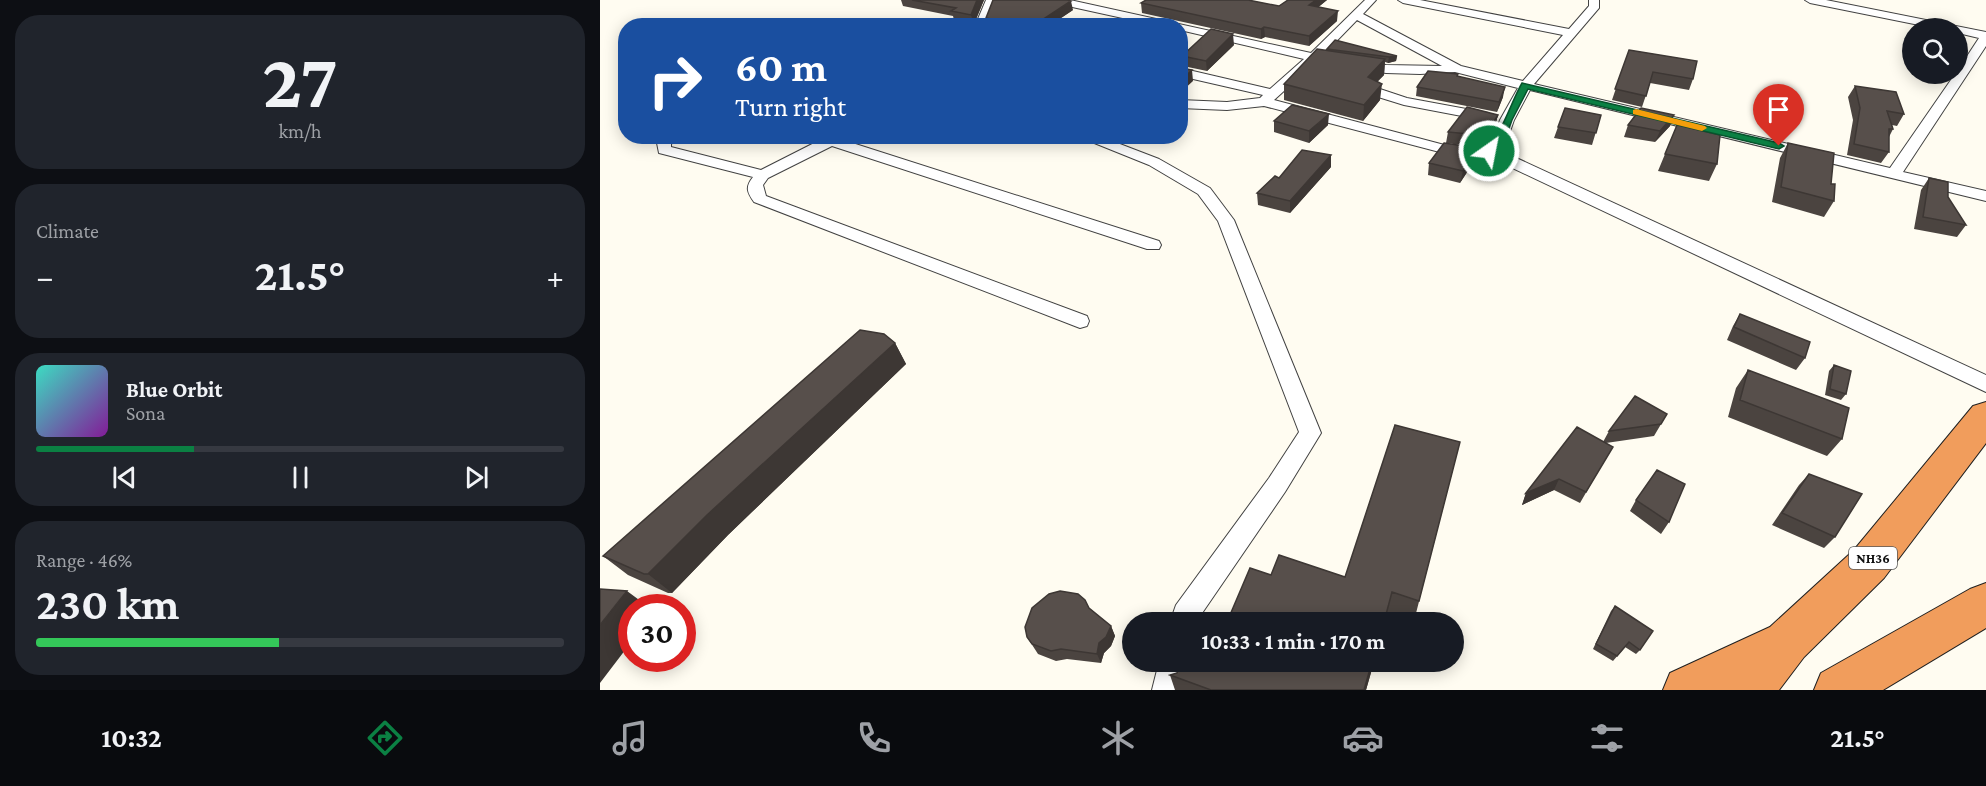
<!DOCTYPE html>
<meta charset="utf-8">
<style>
:root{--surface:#171b24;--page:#20242c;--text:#f1f3f6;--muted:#9ea1a6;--line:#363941;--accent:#0b8043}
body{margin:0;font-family:"Crimson Pro",serif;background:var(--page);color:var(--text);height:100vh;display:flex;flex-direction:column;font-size:22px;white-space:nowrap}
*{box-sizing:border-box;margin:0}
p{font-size:20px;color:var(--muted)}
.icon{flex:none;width:33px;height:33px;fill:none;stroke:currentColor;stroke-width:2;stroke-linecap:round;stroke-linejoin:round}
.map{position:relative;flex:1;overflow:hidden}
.side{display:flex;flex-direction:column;gap:15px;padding:15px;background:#0d0f14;width:600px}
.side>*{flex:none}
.banner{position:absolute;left:18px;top:18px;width:570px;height:126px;border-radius:24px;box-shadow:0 3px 15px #0003;background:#1a4fa0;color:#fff;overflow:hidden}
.buttons{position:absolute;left:1302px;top:18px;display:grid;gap:12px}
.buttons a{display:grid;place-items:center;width:66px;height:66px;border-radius:50%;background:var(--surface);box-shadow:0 3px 15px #0003;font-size:30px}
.speed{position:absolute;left:18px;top:594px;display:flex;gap:12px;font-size:30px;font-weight:700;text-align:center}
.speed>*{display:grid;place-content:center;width:78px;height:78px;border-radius:50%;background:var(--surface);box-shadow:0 3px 15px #0003;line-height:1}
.speed .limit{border:9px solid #d22;background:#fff;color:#111}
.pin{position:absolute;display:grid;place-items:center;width:51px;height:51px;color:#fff;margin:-62px -26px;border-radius:50% 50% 50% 0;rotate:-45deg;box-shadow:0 0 6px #0007}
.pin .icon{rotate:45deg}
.me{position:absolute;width:66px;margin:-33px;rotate:33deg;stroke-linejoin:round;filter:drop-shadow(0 0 4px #0008)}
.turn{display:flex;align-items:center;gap:21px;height:126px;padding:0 18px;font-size:27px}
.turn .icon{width:78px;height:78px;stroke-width:2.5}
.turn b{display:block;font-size:42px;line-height:51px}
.big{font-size:45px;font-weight:700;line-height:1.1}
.side .widget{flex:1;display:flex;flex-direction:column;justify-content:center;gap:9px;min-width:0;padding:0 21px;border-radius:24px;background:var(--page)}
.side .dial{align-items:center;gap:0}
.dial b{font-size:78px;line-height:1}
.song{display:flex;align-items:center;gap:18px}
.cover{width:72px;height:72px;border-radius:9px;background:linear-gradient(135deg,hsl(170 70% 55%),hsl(290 70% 35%))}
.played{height:6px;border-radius:3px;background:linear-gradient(90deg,var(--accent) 30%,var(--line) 30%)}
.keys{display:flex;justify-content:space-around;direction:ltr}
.heat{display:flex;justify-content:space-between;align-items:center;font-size:33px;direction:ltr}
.charge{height:9px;border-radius:4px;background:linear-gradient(90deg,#34c759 46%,var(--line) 0)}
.trip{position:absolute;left:522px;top:612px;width:342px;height:60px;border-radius:30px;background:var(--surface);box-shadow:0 3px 15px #0003;font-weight:700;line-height:60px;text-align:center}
.dock{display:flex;height:96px;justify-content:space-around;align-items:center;background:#090b0e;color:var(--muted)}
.dock .icon{width:42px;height:42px}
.dock .on{color:var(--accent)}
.dock b{font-size:27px;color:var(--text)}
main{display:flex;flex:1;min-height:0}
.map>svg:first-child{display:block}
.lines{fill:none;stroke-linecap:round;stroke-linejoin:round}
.street-casing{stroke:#424242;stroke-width:2}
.highway-casing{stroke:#202020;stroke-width:2}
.street{fill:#fff;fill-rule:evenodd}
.highway{fill:#f19d5c;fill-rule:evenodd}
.wall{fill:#4b4440}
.shaded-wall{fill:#3d3734}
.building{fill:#574f4b;stroke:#3d3734;stroke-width:1.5}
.route{fill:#0b8043;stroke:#07532c;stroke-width:1.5}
.slow{fill:#f59e0b}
.labels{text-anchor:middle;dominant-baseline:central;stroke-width:6;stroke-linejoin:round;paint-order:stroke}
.shield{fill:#fff;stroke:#575757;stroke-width:1.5}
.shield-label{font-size:14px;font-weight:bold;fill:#0f0f0f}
</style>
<main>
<section class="side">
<div class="widget dial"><b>27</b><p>km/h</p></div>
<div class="widget"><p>Climate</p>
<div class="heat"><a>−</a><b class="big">21.5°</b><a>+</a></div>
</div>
<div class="widget">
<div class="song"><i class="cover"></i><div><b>Blue Orbit</b><p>Sona</p></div></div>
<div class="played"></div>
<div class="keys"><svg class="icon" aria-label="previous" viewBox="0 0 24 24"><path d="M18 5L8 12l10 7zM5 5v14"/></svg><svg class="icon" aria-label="pause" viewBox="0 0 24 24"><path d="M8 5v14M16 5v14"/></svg><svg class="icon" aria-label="next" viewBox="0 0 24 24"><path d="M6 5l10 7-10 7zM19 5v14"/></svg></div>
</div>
<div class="widget"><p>Range · 46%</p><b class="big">230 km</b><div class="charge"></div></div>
</section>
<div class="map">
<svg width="1386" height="690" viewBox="0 0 1386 690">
<rect width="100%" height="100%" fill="#fffcf1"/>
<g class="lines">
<defs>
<path id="street" d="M386,0H396L387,26H375Z
M449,0H470L711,53L765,0H776L763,14L861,66L923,81L963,35L803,3L798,0H820L969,29L989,6V0H999V8L934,84L1290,168L1355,74H1358V70L1379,38L1358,33V28H1334L1210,3L1205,0H1226L1386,32V46L1303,172L1386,191V201L930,90L914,120L906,143L899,150L1386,375V392L887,156L871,158L851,155L664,106L627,110L580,108V100L627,102L660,98L663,95L580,76V68L670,89L704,59L580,30V26H559L454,3ZM757,20L842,66L786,65L722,56ZM716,62L786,73L820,74L855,72L918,88L900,120L892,141L885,147L871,150L852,147L674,100Z
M780,89L807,98L888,113L895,117L888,121L804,105L775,96L773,93L775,90Z
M63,136H80L71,144V147L161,170L228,136H247L243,140L559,241L561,245L559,249H547L232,146L168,178L163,185L166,196L487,316L489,321L487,326L480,328L154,202C147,192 145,187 153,177L59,153L57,143Z
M477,136H499L559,159L610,188L634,220L721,433L685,492L596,622H570L576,605L669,478L699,432L618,221L598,194L549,165Z
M559,662H587L580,690H552Z"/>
<path id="highway" d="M1386,402V443L1284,578L1204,657L1179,690H1063L1070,673L1170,627L1254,550L1373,406Z
M1386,583V628L1283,690H1214L1221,673L1370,589Z"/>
</defs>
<!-- street casing -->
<use href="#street" class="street-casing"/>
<!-- highway casing -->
<use href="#highway" class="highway-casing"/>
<!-- street -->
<use href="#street" class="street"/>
<!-- highway -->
<use href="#highway" class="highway"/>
</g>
<!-- wall -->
<path class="wall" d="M301,0H384L374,24L354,20L353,16L303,6Z
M688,0H727L718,7L737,21L709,46L665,37L661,39L542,13L541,3L679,6Z
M473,10L449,26H389L386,18Z
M634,45L607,71L583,66L582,56Z
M727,49L797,56L796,61L788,63L785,62L784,75L777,82L780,100L763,121L684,100V84L727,50Z
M1029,50L1093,79L1089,90L1050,83L1042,107L1012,100Z
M857,76L903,97L897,112L816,96L817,87Z
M1255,86L1304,114L1297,126L1292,125L1293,129L1289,137V152L1281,163L1247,155L1253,120L1248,97Z
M898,115L895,126L885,143L876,147L846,143L848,132Z
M1001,115L992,145L954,138L958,127Z
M674,121L728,125L709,143L674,132Z
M1028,125L1070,126L1055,142L1024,137Z
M1077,125L1117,164L1109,181L1058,171Z
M1188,143L1231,184L1234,201L1224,217L1172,202L1180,158Z
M875,160L860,183L828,175L829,163Z
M731,167L690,213L658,205L657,193L679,178Z
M1329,178L1366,225L1357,237L1314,229L1321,190Z
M1140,314L1205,358L1196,370L1127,340L1133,326Z
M295,343L306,364L128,535L72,593H68L28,575L3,556Z
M1234,365L1246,394L1241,400L1225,395L1229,371Z
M1148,370L1242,439L1227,456L1128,417L1136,388Z
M1067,414L1054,436L1006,443V458L980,503L954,490L922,505L926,493L1003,442L1009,431Z
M860,442L814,621L671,575L745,577Z
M1209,474L1235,537L1224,548L1172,525L1199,485Z
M1036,500L1069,522L1061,534L1030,511Z
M1015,606L1040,650L1036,654L1025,647L1013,661L993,649L1011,611Z
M489,608L511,626L515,636L511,646L504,653L501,663L467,659L456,661L438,654L427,637Z
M580,662H774L766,690H575L570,675L577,673Z"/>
<!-- shaded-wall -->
<path class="shaded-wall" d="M377,0H384L374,24L371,15Z
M716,0H727L709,15V5Z
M471,1L473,10L449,26H433Z
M738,11L737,21L709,46V36Z
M664,27L665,37L661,39V29Z
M633,34L634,45L607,71L606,61Z
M797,56L796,61L788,63L789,57Z
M785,59L784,75L766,93L768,77Z
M592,70L593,81L580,93V81Z
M782,84L780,100L763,121L764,105Z
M905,87L903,97L897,112L899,102Z
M729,114L728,125L709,143V131Z
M898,115L895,126L885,143L876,147L879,135Z
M1074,115L1070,126L1055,142L1060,131Z
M878,148L875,160L860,183L863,171Z
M731,155V167L690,213V201Z
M295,343L306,364L128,535L72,593L48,574L107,515Z
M959,479L954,490L922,505L926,493Z
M27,591L50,608H32V641L0,683V625Z
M511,626L515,636L511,646L504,653L501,663L497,654L499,643Z
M772,662H774L766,690H764Z"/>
<!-- building -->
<path class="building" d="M312,0H377L371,15L351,11L356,8Z
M393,0H467L471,1L433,26H426L386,18Z
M546,0H648L679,6L688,0H716L709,5L738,11L709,36L664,27L661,29L541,3Z
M611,29L633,34L606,61L582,56Z
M735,40L797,56L789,57L727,49Z
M717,49L785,59L768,77L782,84L764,105L684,84Z
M1029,50L1097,61L1093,79L1053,72L1046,96L1015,89Z
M580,68L592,70L580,81Z
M828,71L858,74L857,76L905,87L899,102L817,87Z
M1255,86L1296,92L1304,114L1287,111L1293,129H1289V152L1254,144L1260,108Z
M692,105L729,114L709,131L674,121Z
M867,107L898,115L888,132L879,135L848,132Z
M965,108L1001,115L996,133L958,127Z
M1041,108L1074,115L1060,131L1028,125Z
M1077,125L1120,135L1117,164L1065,154Z
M844,143L878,148L863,171L829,163Z
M1188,143L1234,153L1231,184H1235L1234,201L1181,187Z
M702,150L731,155L690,201L657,193L675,176L679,178Z
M1329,178L1348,182V197L1366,225L1323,217Z
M1140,314L1210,342L1205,358L1134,327Z
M260,330L284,334L295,343L107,515L48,574H44L3,556Z
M1234,365L1251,371L1246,394L1230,389Z
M1148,370L1249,408L1242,439L1140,400Z
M1035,396L1067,414L1061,424L1009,431Z
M795,425L860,442L819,601L792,592L784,622H627L650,568L671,575L679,555L745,577Z
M977,427L1013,447L986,492L959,479L926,493Z
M1057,470L1085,484L1069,522L1036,500Z
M1209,474L1262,494L1235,537L1182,513Z
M0,589L27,591L0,625Z
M460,591L478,594L485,600L489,608L511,626L506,637L499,643L497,654L461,649L451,651L432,644L427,637L425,627L432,608L449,594Z
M1015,606L1053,631L1040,650L1029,642L1017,656L996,644Z
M580,662H772L764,690H611L570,675L577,673Z"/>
<!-- route -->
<path class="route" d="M922,83L1179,143L1184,146L1179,149L928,89L912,120L904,142L893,153H886V148C901,137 911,102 922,83Z"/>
<!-- slow -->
<path class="slow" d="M1036,109L1105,126L1107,128L1102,131L1033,114V110Z"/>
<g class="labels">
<!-- shield labels -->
<rect class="shield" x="1249" y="547" width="48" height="22" rx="4.5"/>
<g class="shield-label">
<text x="1273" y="558">NH36</text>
</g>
</g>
</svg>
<div class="buttons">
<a><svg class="icon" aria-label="search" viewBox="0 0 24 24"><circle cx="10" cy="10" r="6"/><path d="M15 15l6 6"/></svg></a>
</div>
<div class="speed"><div class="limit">30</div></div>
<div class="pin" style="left:1179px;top:146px;background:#d93025"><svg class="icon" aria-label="arrive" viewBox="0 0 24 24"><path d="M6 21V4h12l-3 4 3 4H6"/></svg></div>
<svg class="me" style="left:889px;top:151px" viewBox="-20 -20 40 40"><circle r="17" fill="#0b8043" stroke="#fff" stroke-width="3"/><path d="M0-11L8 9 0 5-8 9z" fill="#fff"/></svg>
<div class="trip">10:33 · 1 min · 170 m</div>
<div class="banner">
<div class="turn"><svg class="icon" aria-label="right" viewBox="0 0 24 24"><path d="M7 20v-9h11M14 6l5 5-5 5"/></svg><div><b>60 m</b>Turn right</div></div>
</div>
</div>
</main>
<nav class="dock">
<b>10:32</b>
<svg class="icon on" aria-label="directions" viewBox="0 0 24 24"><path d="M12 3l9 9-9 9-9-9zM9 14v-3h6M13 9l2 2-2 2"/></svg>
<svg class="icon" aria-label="music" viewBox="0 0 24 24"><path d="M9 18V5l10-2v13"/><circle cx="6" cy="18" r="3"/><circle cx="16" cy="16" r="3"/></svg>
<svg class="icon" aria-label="phone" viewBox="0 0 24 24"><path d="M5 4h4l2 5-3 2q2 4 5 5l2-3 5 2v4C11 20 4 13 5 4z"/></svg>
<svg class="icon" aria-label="climate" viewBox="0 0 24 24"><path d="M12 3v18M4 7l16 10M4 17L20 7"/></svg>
<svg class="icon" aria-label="car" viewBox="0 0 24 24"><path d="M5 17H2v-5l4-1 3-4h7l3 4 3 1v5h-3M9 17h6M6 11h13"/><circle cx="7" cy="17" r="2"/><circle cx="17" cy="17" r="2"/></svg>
<svg class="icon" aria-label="filters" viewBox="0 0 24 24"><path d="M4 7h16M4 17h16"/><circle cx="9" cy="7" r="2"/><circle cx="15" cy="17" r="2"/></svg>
<b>21.5°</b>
</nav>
